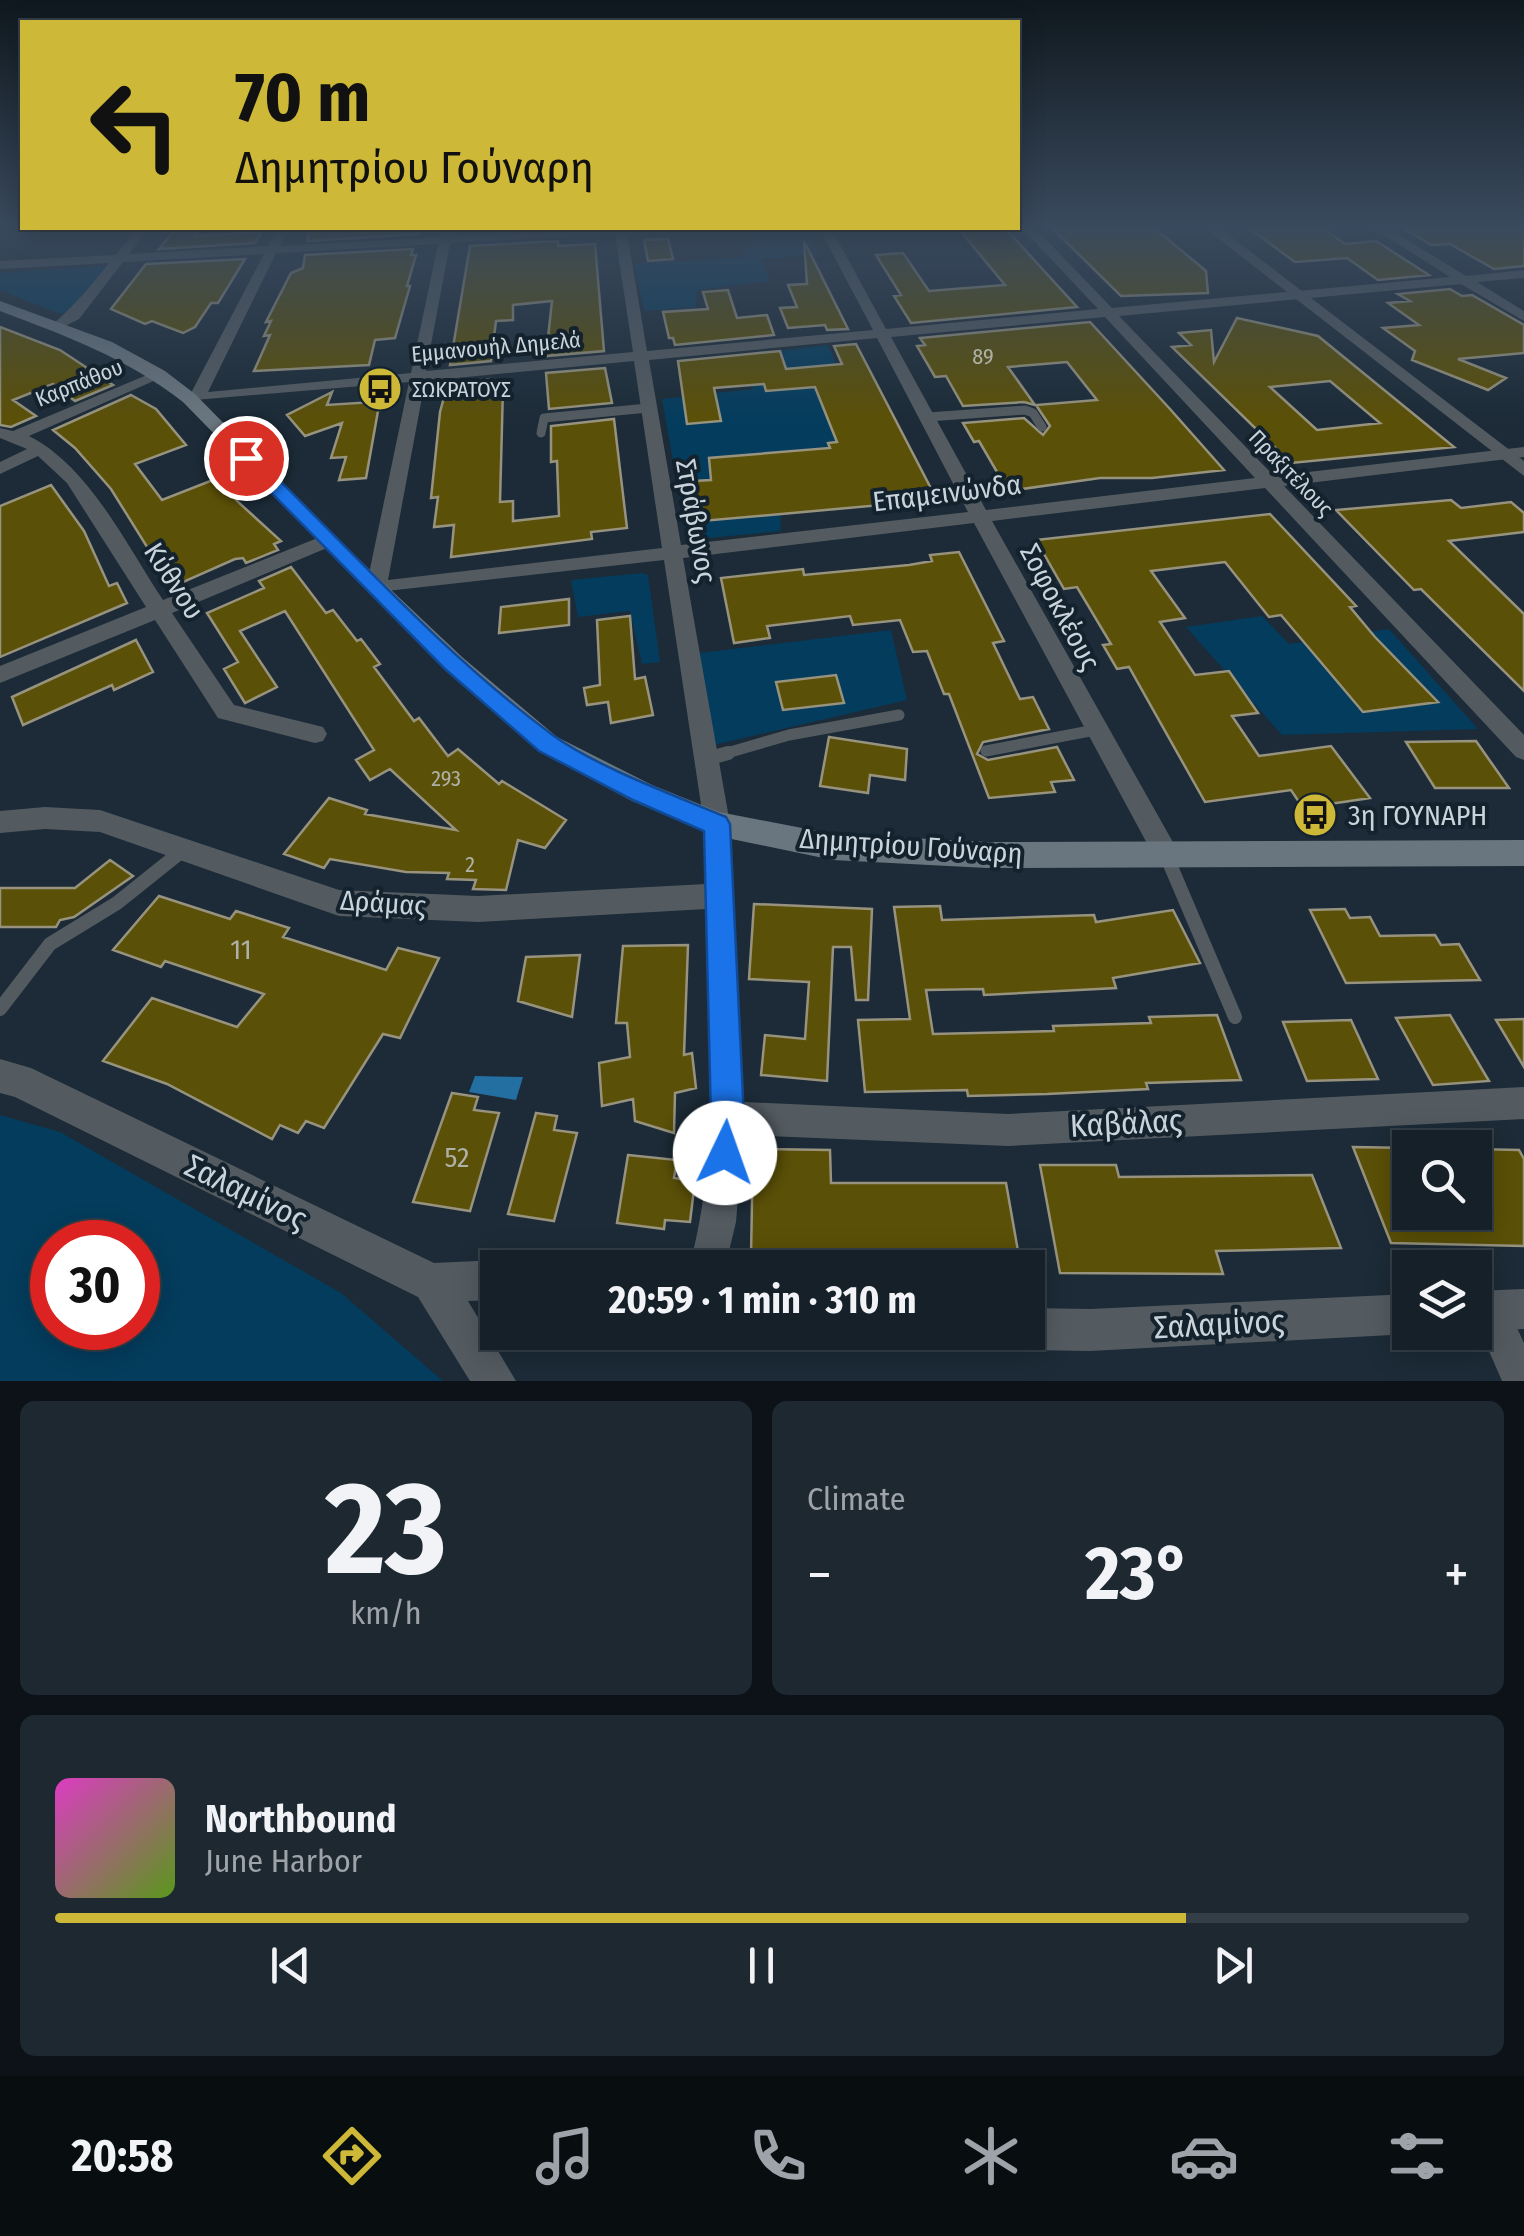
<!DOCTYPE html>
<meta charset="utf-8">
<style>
:root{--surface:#152029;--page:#1e2831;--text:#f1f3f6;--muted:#9da3a8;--line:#343e46;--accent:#ceb837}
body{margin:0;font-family:"Fira Sans Condensed",sans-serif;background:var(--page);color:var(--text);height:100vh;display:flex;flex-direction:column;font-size:38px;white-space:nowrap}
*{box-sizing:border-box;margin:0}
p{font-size:32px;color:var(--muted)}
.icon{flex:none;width:55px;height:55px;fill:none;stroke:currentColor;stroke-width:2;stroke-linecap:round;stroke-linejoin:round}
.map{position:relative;height:1381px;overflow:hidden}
.details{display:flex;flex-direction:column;gap:20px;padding:20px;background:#0c1217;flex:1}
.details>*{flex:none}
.hud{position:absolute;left:20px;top:20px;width:1000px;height:210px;border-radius:0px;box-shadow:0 5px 25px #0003,0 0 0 2px var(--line);background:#ceb837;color:#111;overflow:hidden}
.buttons{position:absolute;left:1392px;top:1130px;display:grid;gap:20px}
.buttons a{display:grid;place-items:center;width:100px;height:100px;border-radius:0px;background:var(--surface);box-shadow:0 5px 25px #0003,0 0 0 2px var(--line);font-size:50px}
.speed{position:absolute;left:30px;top:1220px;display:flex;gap:20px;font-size:50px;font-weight:700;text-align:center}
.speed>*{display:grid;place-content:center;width:130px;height:130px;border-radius:50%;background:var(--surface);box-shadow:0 5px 25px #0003,0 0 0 2px var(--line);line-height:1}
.speed .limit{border:15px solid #d22;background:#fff;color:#111}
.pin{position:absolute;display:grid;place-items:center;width:85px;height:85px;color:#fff;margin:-42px;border:5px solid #fff;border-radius:50%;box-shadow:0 2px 10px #0007}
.me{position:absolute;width:110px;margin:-55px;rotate:3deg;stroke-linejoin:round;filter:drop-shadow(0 0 8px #0008)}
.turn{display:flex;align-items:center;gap:35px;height:210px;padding:0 50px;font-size:45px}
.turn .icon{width:130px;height:130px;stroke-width:2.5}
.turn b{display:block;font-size:70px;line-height:85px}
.big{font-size:75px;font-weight:700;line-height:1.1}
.details .widget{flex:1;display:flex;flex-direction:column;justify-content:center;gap:15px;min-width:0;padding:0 35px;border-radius:15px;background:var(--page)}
.details .dial{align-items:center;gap:0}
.dial b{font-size:130px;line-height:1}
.song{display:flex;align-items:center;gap:30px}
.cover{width:120px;height:120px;border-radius:15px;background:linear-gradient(135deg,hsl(310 70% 55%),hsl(90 70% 35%))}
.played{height:10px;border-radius:5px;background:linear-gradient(90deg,var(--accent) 80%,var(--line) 80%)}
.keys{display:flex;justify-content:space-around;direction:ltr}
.heat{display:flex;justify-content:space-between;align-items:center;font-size:55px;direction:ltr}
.details .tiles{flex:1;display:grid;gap:20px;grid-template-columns:1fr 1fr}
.widget:last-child{grid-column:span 2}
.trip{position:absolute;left:480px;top:1250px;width:565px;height:100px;border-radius:0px;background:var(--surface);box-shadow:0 5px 25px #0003,0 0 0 2px var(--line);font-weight:700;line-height:100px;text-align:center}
.dock{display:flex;height:160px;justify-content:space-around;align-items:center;background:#080d10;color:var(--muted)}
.dock .icon{width:70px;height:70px}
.dock .on{color:var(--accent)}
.dock b{font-size:45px;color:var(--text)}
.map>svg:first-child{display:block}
.green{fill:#043c5d;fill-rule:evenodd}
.water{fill:#236fa1}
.building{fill:#5b5007;stroke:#97937e;stroke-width:2.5;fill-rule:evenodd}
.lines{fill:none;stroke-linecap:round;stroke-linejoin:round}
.service-far2{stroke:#535b61;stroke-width:9}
.service-far1{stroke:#535b61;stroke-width:11}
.service{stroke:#535b61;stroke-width:14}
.minor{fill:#535b61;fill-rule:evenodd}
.tertiary{fill:#535b61;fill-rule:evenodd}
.secondary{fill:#6a767f;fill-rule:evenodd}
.route{fill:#1a73e8;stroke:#114b97;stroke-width:2.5}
.labels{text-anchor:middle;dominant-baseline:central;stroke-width:8;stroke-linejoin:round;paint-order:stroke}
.far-street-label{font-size:22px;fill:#c9d3db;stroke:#13222d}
.number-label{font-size:22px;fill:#aeb2a6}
.far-poi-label{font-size:22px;fill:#c9d3db;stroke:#13222d;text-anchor:start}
.street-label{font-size:28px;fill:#c9d3db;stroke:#13222d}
.poi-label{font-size:28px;fill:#c9d3db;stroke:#13222d;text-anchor:start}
.near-number-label{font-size:28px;fill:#aeb2a6}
.near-street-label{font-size:32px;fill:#c9d3db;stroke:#13222d}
</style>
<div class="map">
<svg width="1524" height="1381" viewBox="0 0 1524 1381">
<rect width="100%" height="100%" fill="#1c2b37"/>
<!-- green -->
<path class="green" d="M753,228H806L818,255L761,259L770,281L697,290L696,307L644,311L635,264L745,257L744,246L756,243Z
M103,266L107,268L70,311L60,314L0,290V273Z
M828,345L882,469L779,479L781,531L687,540L662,399L753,389L740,355Z
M642,573L648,575L660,662L642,664L630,611L578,617L571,580Z
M1262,616L1289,644L1389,629L1478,729L1282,735L1186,627Z
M891,630L907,700L714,745L699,653Z
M0,1115L60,1132L341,1293L443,1381H0ZM52,1242H138V1328H52Z"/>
<!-- water -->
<path class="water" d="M475,1076L523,1077L516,1100L469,1092Z"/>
<!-- building -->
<path class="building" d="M1050,226H1152L1206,271L1208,293L1121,296Z
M1246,226H1320L1345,244L1376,241L1429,275L1378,280L1347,258L1295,262Z
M1400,226H1524V266L1494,269L1450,244L1431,245Z
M176,228H201L195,236L262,232L255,243L159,249Z
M309,228H421L419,234L308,241Z
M958,228H1005L1077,307L911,323L894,296L901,295L876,255L903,253L929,291L1005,285Z
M668,239L673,259L648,261L644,240Z
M558,241V246L595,244L604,351L546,356L552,301L513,305V320L496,321L491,361L450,365L470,246Z
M804,241L848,329L827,330L825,325L788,328L780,308L797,307L788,285L807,284Z
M413,249L411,255H416L407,286H410L395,338L375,340L369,365L254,371L270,335L264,336L271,321L266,322L291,273L303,268L305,255Z
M245,259L218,303H211L195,327L183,333L152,321L145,324L111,309L146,264Z
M1450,289L1462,296L1472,295L1524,325V353L1458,359L1506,378L1488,390L1412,360L1415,351L1383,328L1419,325L1388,303L1410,301L1398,294Z
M728,290L737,318L767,315L774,335L675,345L673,338H669L663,312L708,309L703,292Z
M1237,318L1318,336L1454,447L1291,463L1172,347L1191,345L1179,333L1211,330L1214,362ZM1330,381L1380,423L1317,430L1270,387Z
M1090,322L1170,409L1224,470L1152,478H1100L1008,491L979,441L974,442L963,423L1024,418L1043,435L1050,426L1036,405L1097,400L1067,362L1008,367L1035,405L1024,402L963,406L946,376L935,377L917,346L925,345L920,338Z
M0,327L60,350L113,385L75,401L53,384L13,400L36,416L11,427L0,425Z
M856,344L937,500L702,521L694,481L711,480L709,458L830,448L828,443L837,442L815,387L766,391L764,384L714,388L721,421L687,424L678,361L780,351L786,369L842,364L834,346Z
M605,368L612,403L549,409L546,373Z
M490,379V390L503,388L500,502L513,501V521L559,516L557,461L551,462V426L614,419L627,528L591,532L592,539L451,557L454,525L434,527L438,497L431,498L440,412L448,383Z
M332,392L327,405L389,401L390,407L378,411L366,478L339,480L346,457L331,458L342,423L305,436L287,415Z
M131,395L156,409L186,445L135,464L162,500L218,478L237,501L281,541L274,544L278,550L246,563L243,558L235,559L172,587L111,489L75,448L53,430Z
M51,485L84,531L109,586L117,583L127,603L0,657V506Z
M1451,500L1461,508L1511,502L1524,513V532L1449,541L1524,614V691L1421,589L1414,590L1336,510Z
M1270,514L1356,606L1350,607L1375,637L1438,702L1363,712L1281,615L1269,617L1225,562L1151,571L1185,618L1160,622L1195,675L1229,671L1258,713L1232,716L1259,756L1331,746L1370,798L1303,808L1291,790L1205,802L1129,667L1117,669L1103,645L1111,644L1077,587L1064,589L1036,540Z
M959,552L1004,641L993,643L1020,699L1033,697L1049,729L983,742L977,754L988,760L1057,747L1074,780L1051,782L1055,792L989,798L949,694H944L927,651L913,652L900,620L853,625L850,616L767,626L770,638L734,643L721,578L803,569L804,575L909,565L932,561L930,555Z
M291,567L326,613L333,610L357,641L361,639L380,664L374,667L414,721L419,718L448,756L458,749L499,784L502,781L566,820L545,848L518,840L506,890L473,889L476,880L447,879L449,873L406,872L330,859L324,868L284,854L329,798L367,810L365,814L456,830L390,769L370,780L356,760L374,750L285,611L240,631L277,687L245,703L224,669L238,662L207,613L264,588L259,581Z
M569,599V625L499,633L501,607Z
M630,616L635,679L645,677L653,715L611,723L608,702L587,705L584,688L600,685L597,620Z
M136,640L153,672L114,690L112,685L23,725L12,697Z
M836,675L844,703L783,710L776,682Z
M829,737L907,749L905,780L870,775L868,793L820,786Z
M1476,741L1509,788H1435L1406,742Z
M110,860L133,876L74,917L60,920L56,927H0V888H75Z
M159,896L230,919L236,911L289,928L283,937L386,970L398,948L439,958L400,1038L383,1034L324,1128L306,1121L298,1133L280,1125L272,1139L167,1084L103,1061L152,998L237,1027L264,994L165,961L161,967L113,950Z
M754,904L872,909L868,1000H856L851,947H833L827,1081L761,1075L765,1035L805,1039L809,982L749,979Z
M940,906L942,920L1094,915L1096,922L1173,910L1200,963L1113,978L1116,988L984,995L983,989L926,990L933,1034L1054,1031L1053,1026L1151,1023L1149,1017L1217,1015L1241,1080L1146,1083L1148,1089L1047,1094L968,1096L967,1090L865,1092L858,1020L910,1019L894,907Z
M1345,909L1350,918L1370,917L1380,936L1435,935L1441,945L1459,944L1480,980L1346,983L1310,910Z
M688,945L684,1055L692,1053L696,1088L675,1093L674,1133L635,1121L633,1099L602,1106L599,1063L630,1057L627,1023H616L623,946Z
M580,955L572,1017L518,1001L526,957Z
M1450,1015L1489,1081L1433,1085L1396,1018Z
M1524,1019V1067L1496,1020Z
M1351,1020L1378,1079L1307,1081L1283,1022Z
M452,1093L478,1097L474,1110L499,1113L470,1211L413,1202Z
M536,1113L557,1116L554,1130L577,1133L554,1221L508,1214Z
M1353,1147L1410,1148V1212H1475V1149L1519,1150L1524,1159V1246L1391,1243Z
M753,1149L830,1150L831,1183H1006L1021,1268H869L868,1257L751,1256Z
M628,1155L677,1160L674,1178L695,1181L690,1222L665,1220L664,1229L617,1223Z
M1040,1165H1116L1119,1177L1312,1175L1341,1248L1216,1251L1223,1274L1060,1273Z"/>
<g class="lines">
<!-- service-far2 -->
<path class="service-far2" d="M928,417L1025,410L1033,413L1042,427
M541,433L544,418L648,408"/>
<!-- service-far1 -->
<path class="service-far1" d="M986,751L1095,730
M720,755L789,735L899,715"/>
<!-- service -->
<path class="service" d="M707,759L728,753
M1166,855L1235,1017
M0,1009L50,944L117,903L182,851"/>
<!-- minor -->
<path class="minor" d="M1020,226H1033L1112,308L1450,277L1370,226H1385L1466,276L1524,270V278L1477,282L1524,311V321L1461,284L1119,316L1274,476L1524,447V457L1284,486L1524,735V760L1516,757L1265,488L992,521L1174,844L1178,852L1174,860L1165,864L1156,860L974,523L683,558L730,824L743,1102L1008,1114L1524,1087V1119L1008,1146L743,1135L736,1222L725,1268H689C721,1151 710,1029 706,909L478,922L339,916L100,832L45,829L0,833V811L45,807L100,810L339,890L478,896L706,884L704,824L664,560L369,593L366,588L409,382L183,401L181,398L191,393L264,254L123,262L79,319L59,329L52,325C74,306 91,286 109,263L0,269V261L116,255L137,228H149L129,254L268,246L277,228H289L280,246L439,237L441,228H453L451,236L667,228L661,232L627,233L647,351L873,330L819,228H831L886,329L1098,309ZM615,234L633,352L426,371L450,243ZM438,244L411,373L208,392L276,253ZM1105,317L1255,478L986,510L891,337ZM877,338L968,512L681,545L649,360ZM634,361L662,548L388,580L425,381Z
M154,372L167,375L29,436C89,466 127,546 163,600L320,537H334V545L172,613L234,705L323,727L327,734L323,741L315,743L218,718L155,620L0,683V666L146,607L67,483L38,456L0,474V462L27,449L0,438V428L13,431Z
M1490,1293L1503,1298L1524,1343V1381H1502L1475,1319L1477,1298Z"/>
<!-- tertiary -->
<path class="tertiary" d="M1202,226H1217L1524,461V476Z
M0,1059L31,1068L434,1263L498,1260L512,1266L498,1268V1300L468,1301L516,1381H470L418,1297L15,1097L0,1093Z
M1524,1289V1329L1475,1331V1291Z
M1410,1294V1332H1415L1410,1334L1090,1351L1028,1350L1013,1344L1009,1332H1028V1308L1090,1309Z"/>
<!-- secondary -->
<path class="secondary" d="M0,301L112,342L165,371L195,394L334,536L462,657L557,737L652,785L719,812L833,834L987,842L1524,840V866L987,868L833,860L717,836L632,801L539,751L444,669L183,402C127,358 66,336 0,311Z"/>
</g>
<!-- sky -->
<linearGradient id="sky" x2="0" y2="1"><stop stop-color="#0f181e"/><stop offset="0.54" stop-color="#3a4a5e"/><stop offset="1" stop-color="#3a4a5e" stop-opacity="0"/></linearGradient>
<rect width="1524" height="420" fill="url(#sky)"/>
<!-- route -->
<path class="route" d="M246,453L253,454C350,549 444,655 554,736C597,767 676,796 726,817L730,824L744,1118L742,1153L737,1165L725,1170L713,1165L708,1153L711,1118L704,831L633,800L539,751L445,669L240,461V454Z"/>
<!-- icons -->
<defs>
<symbol id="bus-disc" viewBox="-11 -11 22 22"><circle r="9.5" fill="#ceb837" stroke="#13222d"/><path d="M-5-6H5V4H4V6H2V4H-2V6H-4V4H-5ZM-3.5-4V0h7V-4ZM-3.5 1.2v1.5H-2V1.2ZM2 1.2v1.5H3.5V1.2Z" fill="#111"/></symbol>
</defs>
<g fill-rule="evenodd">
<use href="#bus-disc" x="355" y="364" width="50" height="50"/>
<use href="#bus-disc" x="1290" y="790" width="50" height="50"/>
</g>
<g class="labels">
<!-- far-street labels -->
<g class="far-street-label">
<text transform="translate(496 347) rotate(-5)">Εμμανουήλ Δημελά</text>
<text transform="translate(79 383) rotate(-22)">Καρπάθου</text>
<text transform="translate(1291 473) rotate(46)">Πραξιτέλους</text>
</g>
<!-- number labels -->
<g class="number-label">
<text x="983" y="356">89</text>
<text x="446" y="778">293</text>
<text x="470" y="864">2</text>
</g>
<!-- far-poi labels -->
<g class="far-poi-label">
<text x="412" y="389">ΣΩΚΡΑΤΟΥΣ</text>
</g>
<!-- street labels -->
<g class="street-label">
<text transform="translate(947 493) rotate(-7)">Επαμεινώνδα</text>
<text transform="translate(696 521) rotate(80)">Στράβωνος</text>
<text transform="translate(174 581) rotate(57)">Κύθνου</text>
<text transform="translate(1060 607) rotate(62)">Σοφοκλέους</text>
<text transform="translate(911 846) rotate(4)">Δημητρίου Γούναρη</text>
<text transform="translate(383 903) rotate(4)">Δράμας</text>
</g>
<!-- poi labels -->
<g class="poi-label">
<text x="1348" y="815">3η ΓΟΥΝΑΡΗ</text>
</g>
<!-- near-number labels -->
<g class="near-number-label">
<text x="241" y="949">11</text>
<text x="457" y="1157">52</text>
</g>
<!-- near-street labels -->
<g class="near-street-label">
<text transform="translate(1126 1123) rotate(-3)">Καβάλας</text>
<text transform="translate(246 1192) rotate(26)">Σαλαμίνος</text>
<text transform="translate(1219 1324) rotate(-3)">Σαλαμίνος</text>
</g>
</g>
</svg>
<div class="buttons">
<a><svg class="icon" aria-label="search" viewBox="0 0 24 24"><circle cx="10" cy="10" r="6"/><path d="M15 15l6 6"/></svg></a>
<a><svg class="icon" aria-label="layers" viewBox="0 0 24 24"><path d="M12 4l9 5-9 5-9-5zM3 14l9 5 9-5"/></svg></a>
</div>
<div class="speed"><div class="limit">30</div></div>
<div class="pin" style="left:246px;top:458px;background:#d93025"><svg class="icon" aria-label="arrive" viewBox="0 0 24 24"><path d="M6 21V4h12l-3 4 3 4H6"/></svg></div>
<svg class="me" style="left:725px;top:1153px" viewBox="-20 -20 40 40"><circle r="19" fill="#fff"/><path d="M0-13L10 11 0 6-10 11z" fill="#1a73e8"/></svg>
<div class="trip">20:59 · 1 min · 310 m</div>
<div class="hud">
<div class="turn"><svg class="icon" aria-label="left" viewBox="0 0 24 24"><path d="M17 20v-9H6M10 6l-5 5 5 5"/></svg><div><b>70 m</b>Δημητρίου Γούναρη</div></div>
</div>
</div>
<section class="details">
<div class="tiles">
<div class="widget dial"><b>23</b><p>km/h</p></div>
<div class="widget"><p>Climate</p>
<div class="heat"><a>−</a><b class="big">23°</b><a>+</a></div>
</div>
<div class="widget">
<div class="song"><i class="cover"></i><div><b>Northbound</b><p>June Harbor</p></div></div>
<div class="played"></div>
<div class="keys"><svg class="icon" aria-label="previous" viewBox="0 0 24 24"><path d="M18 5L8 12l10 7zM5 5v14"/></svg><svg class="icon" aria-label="pause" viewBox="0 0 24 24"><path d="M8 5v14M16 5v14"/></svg><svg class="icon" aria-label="next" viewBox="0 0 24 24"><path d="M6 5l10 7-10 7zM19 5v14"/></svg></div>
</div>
</div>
</section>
<nav class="dock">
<b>20:58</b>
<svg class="icon on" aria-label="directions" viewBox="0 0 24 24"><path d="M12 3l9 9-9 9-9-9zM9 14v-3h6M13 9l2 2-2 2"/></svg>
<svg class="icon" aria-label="music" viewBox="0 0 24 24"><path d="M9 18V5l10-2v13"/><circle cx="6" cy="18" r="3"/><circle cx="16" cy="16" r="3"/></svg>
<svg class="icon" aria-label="phone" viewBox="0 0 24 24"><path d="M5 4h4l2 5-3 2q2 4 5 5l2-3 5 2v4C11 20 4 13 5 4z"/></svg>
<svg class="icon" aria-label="climate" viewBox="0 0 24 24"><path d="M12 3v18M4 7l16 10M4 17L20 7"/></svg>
<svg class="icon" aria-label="car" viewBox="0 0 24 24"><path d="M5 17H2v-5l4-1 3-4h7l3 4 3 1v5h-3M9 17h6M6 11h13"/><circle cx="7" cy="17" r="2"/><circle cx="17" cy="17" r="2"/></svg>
<svg class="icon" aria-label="filters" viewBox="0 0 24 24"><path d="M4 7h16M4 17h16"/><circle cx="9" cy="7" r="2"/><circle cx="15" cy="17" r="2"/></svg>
</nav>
